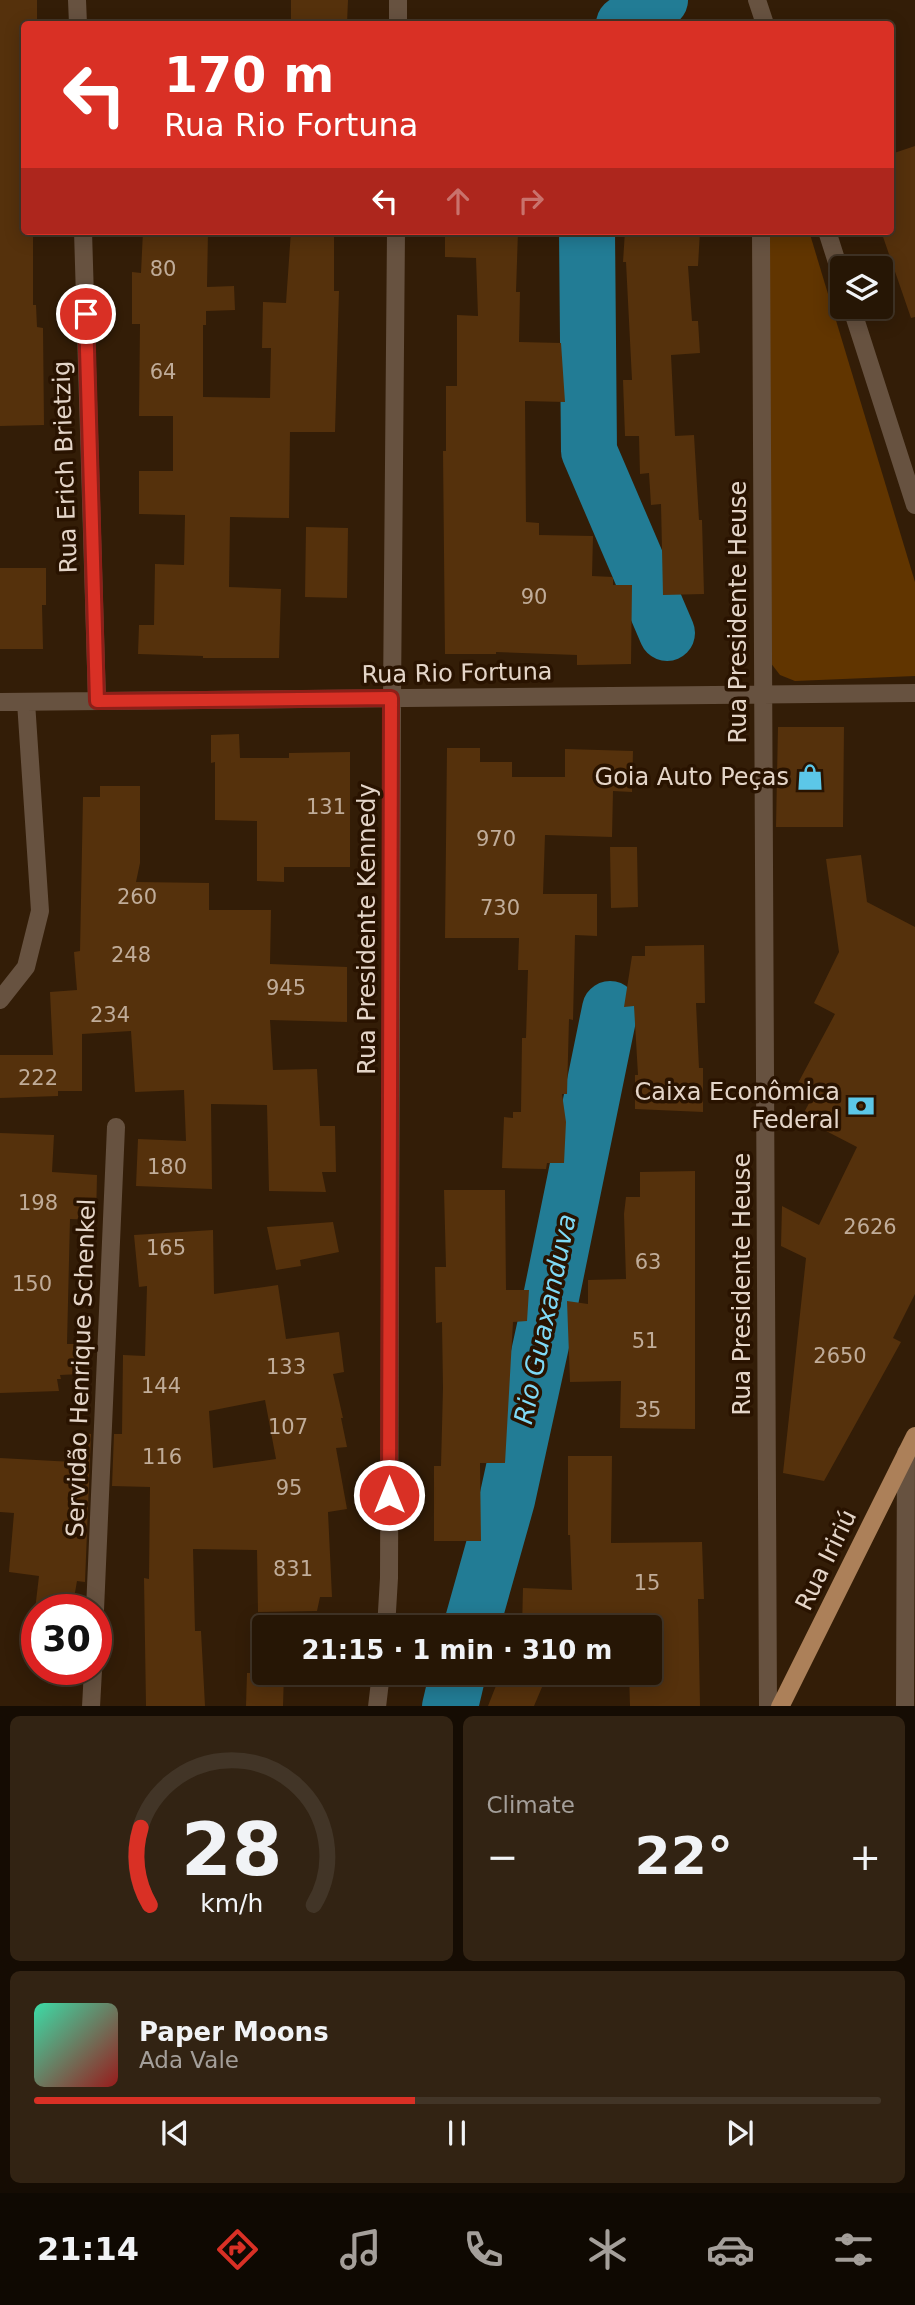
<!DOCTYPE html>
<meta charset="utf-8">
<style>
:root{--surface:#261605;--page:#322313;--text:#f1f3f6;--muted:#a49f9a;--line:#423527;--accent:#d93025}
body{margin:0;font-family:"DejaVu Sans",sans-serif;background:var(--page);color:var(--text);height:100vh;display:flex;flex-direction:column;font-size:26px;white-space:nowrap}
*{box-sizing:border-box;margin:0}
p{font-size:23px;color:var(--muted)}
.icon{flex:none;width:38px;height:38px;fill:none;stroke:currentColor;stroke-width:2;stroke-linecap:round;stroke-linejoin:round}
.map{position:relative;height:1706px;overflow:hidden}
.details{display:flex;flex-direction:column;gap:10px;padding:10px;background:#150c03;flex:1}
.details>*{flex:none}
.hud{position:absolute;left:21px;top:21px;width:873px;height:214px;border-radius:7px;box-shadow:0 4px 18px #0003,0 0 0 2px var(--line);background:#d93025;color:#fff;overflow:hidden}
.fabs{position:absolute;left:830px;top:256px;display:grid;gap:14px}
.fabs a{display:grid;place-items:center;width:63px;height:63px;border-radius:7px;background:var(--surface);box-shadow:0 4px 18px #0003,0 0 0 2px var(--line);font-size:35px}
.speed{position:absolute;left:21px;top:1594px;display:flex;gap:14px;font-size:35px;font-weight:700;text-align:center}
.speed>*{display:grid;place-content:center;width:91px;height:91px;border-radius:50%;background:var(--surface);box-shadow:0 4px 18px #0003,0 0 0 2px var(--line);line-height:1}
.speed .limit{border:10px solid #d22;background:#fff;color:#111}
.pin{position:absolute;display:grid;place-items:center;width:60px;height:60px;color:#fff;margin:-30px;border:4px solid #fff;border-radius:50%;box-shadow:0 2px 7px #0007}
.me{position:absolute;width:77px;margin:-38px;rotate:0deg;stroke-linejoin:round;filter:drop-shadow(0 0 5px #0008)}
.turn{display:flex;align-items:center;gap:24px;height:147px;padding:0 28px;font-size:32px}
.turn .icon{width:91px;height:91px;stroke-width:2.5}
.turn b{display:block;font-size:49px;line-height:60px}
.lanes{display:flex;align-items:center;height:66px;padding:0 28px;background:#0003;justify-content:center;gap:35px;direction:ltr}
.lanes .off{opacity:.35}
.big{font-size:52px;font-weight:800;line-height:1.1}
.details .widget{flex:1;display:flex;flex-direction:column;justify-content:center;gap:10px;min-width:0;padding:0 24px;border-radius:10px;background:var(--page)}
.details .dial{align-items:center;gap:0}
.dial svg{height:182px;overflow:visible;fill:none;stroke:var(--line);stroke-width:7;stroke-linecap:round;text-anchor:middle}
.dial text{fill:var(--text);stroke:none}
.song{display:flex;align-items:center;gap:21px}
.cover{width:84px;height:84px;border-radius:10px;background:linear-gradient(135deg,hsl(160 70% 55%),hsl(0 70% 35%))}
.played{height:7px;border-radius:4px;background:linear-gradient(90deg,var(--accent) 45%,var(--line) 45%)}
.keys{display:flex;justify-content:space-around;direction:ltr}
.heat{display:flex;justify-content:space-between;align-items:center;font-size:38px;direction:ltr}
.details .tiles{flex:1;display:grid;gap:10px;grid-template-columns:1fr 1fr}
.widget:last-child{grid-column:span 2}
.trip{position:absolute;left:252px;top:1615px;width:410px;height:70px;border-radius:7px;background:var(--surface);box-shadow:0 4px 18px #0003,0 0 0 2px var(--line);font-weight:800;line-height:70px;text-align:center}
.tabs{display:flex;height:112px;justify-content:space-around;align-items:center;background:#0f0902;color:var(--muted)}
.tabs .icon{width:49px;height:49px}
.tabs .on{color:var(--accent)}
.tabs b{font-size:32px;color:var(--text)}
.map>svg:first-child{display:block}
.green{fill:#613500}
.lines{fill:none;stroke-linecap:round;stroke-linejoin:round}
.river{stroke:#227c95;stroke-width:56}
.building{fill:#55310c;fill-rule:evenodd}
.minor{stroke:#675240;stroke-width:18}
.primary{stroke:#ac8059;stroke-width:18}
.route-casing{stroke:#8d1f18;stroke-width:18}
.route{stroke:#d93025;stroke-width:12}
.labels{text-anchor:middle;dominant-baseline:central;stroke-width:7;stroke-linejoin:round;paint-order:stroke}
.number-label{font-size:21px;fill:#c0ac99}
.street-label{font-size:24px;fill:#e4d5c8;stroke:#291300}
.poi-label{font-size:24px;fill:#e4d5c8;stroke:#291300;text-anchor:end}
.water-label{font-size:26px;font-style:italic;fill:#7fdaf6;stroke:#291300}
</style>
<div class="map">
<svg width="915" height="1707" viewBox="0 0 915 1707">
<rect width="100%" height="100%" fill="#331d07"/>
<!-- green -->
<path class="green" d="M765,231H809L915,582V676L795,681L780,675L770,662Z"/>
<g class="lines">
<!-- river -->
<path class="river" d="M624,24L660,0
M587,231L589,451L667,633
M471,1628L507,1500L546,1322L610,1009
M450,1707L458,1673"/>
</g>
<!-- building -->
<path class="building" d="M0,0H37V24H24V231H33V305H36L37,327L43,328L44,425L0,426Z
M291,0H348L347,24H291Z
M915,146V317L911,318L881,231H891V154Z
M143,231H208L207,287L234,286L235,310L206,311V325H203V397L270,398L271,348H262L263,302L286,303L291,231H334V291H339L335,432H290L289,518L230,517L229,587L281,589L279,658H203V656L138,654L139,625H154L155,564L184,565L185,515L139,514V471H173V416H139L140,324H132V272L141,273Z
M445,231H518L516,292H520L519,342L561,343L565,402L525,401L526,522L539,523V535L593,536L592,576L613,577V585H632L631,664L577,665V655L496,652V654H445L443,451H446V386H457V315L478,316L476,258L445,257Z
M625,231H700L698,266H688L692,321H698L700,353L671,355L675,436L694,435L699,520H702L704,594L663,595L661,504L651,505L649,473L640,474L639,436H625L623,380H632L626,262H623Z
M306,527L348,528L347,598L305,597Z
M0,568H46V605H42L43,649H0Z
M778,727H844L843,827H776Z
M239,734L240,758H289V753L350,752V867H284V882L257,881V821L215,820V762L211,763V735Z
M447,748H480V762H512V777H565V749L633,751L632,792L613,791L612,837L545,835L543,894H597V936L575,935L573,1020L569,1019L567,1094H562L566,1122L564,1163H547L546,1169L502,1168L504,1117L513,1118V1112H521L522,1038H526L528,970H518L519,938H445Z
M100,786H140V863L136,882L209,883V910H271L270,964L347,967V1022L270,1020L273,1070L317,1069L320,1126H335L336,1172H322L326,1192L269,1191L267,1105L211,1104L212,1189L136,1186L138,1139L186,1141L184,1090L135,1092L131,1031L82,1034V1091H58V1096L0,1098V1055H53L50,992L77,990L74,952L80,951L83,797H100Z
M610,847H637L638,907L611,908Z
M861,855L867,902L915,927V1294L893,1338L901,1342L824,1481L783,1473L806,1258L781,1246L782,1206L819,1225L857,1147L801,1118L814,1094L797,1085L835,1014L814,1003L839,952L826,859Z
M704,945L705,1003H696L699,1068H703V1112L635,1109V1075H638L634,1006L624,1007L632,956H645V946Z
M0,1133L54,1135L52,1172L97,1175L96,1220L70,1219L67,1344H80L81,1374L60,1375L61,1379H57L59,1391L0,1393Z
M695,1171V1429L620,1428L621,1381L570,1382L567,1301L588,1304V1280L626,1279L624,1214L626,1197H640V1172Z
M444,1190H505L506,1290H529L527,1321L513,1322L505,1463H480L481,1541H434V1466H441L443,1388L442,1322L436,1323L435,1267H446Z
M333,1222L339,1252L300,1260L301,1266L276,1270L267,1227Z
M213,1230L214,1294L278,1285L286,1339L339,1332L344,1372L333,1374L343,1418H341L347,1447L336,1448L347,1509L328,1512L332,1597H320L317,1611L258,1612L257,1550L193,1549L195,1631H201L205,1706H146L144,1578L149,1579L150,1487L112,1486L114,1434H122L123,1355L145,1356L147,1286L139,1287L134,1235ZM265,1400L276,1459L213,1468L209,1411Z
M74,1432L91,1434L85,1582L77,1581L72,1610H35L39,1576L9,1572L14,1513L0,1512V1458L73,1462Z
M568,1456H612L611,1543L702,1542L704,1599H698L700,1706H630L629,1673H649V1623L562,1624V1628H522L523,1588L572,1590L570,1535H568Z
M247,1673H284L283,1706H246Z
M501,1673H548L534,1706H488Z"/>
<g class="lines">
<!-- minor -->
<path class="minor" d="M77,0L78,24
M757,0L765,24
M398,24V0
M83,231L97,701
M761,231L768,1707
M827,231L842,278
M851,306L915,505
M0,702L915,693
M0,1000L26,967L40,911L26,702
M95,1610L116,1127
M386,1628L389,1578L392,698L396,231
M91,1707L93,1670
M377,1707L381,1673
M905,1707L906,1453"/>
<!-- primary -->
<path class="primary" d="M780,1707L915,1436"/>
</g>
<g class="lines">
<defs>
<path id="route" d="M86,314L97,701L391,698L389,1495"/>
</defs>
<!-- route casing -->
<use href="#route" class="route-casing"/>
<!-- route -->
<use href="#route" class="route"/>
</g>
<!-- icons -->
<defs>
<symbol id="shop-bare" viewBox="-9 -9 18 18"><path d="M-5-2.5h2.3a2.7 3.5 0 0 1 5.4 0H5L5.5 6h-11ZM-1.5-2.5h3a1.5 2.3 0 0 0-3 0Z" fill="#5cc7e8" stroke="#291300" stroke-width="2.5" paint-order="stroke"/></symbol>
<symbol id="bank-bare" viewBox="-9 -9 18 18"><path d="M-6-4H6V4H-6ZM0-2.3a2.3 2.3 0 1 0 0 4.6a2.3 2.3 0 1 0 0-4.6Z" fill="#5cc7e8" stroke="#291300" stroke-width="2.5" paint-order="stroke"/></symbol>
</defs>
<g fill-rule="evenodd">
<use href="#shop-bare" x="791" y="758" width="38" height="38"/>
<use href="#bank-bare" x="842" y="1087" width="38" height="38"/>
</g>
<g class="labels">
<!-- number labels -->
<g class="number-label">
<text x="163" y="269">80</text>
<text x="163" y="372">64</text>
<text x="534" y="597">90</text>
<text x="326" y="807">131</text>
<text x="496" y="839">970</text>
<text x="137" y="897">260</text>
<text x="500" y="908">730</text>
<text x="131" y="955">248</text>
<text x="286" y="988">945</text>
<text x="110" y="1015">234</text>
<text x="38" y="1078">222</text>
<text x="167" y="1167">180</text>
<text x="38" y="1203">198</text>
<text x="870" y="1227">2626</text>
<text x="166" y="1248">165</text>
<text x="648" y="1262">63</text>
<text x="32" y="1284">150</text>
<text x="645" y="1341">51</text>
<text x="840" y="1356">2650</text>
<text x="286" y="1367">133</text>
<text x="161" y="1386">144</text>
<text x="648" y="1410">35</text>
<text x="288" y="1427">107</text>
<text x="162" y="1457">116</text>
<text x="289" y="1488">95</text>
<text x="293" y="1569">831</text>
<text x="647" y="1583">15</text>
</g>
<!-- street labels -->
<g class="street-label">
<text transform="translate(65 467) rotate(-92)">Rua Erich Brietzig</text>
<text transform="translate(738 612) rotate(-90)">Rua Presidente Heuse</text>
<text transform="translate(457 673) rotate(-1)">Rua Rio Fortuna</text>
<text transform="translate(367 929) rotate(-90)">Rua Presidente Kennedy</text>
<text transform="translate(742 1284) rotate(-90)">Rua Presidente Heuse</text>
<text transform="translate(81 1368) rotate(-88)">Servidão Henrique Schenkel</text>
<text transform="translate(826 1560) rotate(-64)">Rua Iririú</text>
</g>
<!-- poi labels -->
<g class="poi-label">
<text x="789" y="777">Goia Auto Peças</text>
<text x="840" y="1092">Caixa Econômica<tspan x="840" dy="28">Federal</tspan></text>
</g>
<!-- water labels -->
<g class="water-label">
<text transform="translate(545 1319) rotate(-78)">Rio Guaxanduva</text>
</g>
</g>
</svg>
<div class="fabs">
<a><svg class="icon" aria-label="layers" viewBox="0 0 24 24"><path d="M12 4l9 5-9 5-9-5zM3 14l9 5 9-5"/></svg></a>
</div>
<div class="speed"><div class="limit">30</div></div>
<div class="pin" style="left:86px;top:314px;background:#d93025"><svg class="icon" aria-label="arrive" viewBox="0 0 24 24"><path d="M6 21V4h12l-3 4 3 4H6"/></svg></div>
<svg class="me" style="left:389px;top:1495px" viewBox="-20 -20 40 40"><circle r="17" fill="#d93025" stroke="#fff" stroke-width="3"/><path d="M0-11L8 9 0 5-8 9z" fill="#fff"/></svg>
<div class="trip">21:15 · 1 min · 310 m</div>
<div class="hud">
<div class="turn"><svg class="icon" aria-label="left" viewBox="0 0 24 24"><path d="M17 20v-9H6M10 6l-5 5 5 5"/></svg><div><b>170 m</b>Rua Rio Fortuna</div></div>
<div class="lanes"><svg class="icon" aria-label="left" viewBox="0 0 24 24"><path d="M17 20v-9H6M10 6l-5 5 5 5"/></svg><svg class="icon off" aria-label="ahead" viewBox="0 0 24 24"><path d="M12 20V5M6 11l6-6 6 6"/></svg><svg class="icon off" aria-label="right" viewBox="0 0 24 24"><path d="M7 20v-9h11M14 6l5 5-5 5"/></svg></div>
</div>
</div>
<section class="details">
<div class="tiles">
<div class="widget dial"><svg viewBox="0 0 100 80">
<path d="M14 69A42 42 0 1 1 86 69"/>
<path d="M14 69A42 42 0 0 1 10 35" stroke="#d93025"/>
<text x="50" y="56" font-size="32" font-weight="700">28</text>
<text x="50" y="72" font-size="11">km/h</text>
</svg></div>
<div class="widget"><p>Climate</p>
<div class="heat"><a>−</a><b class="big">22°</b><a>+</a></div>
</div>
<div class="widget">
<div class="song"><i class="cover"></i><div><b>Paper Moons</b><p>Ada Vale</p></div></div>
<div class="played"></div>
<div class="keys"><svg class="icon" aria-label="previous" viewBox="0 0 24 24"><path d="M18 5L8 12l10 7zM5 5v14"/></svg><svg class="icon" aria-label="pause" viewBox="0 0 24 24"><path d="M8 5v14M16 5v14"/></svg><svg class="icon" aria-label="next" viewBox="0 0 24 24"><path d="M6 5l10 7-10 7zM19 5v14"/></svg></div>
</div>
</div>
</section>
<nav class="tabs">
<b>21:14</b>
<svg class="icon on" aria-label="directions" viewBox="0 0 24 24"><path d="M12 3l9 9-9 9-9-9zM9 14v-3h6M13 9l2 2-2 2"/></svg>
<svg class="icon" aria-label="music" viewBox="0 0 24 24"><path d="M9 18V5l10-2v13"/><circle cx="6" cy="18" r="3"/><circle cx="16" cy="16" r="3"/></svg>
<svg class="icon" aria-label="phone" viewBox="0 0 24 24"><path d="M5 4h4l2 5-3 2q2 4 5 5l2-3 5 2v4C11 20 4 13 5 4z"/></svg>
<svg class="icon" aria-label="climate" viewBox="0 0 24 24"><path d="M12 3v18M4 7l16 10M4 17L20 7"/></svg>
<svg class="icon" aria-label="car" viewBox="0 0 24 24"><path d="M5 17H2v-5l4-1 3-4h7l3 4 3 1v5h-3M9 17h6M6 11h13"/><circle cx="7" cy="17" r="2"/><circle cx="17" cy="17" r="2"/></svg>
<svg class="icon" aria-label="filters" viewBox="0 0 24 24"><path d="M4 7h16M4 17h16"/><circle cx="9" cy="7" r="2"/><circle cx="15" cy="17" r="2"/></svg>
</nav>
